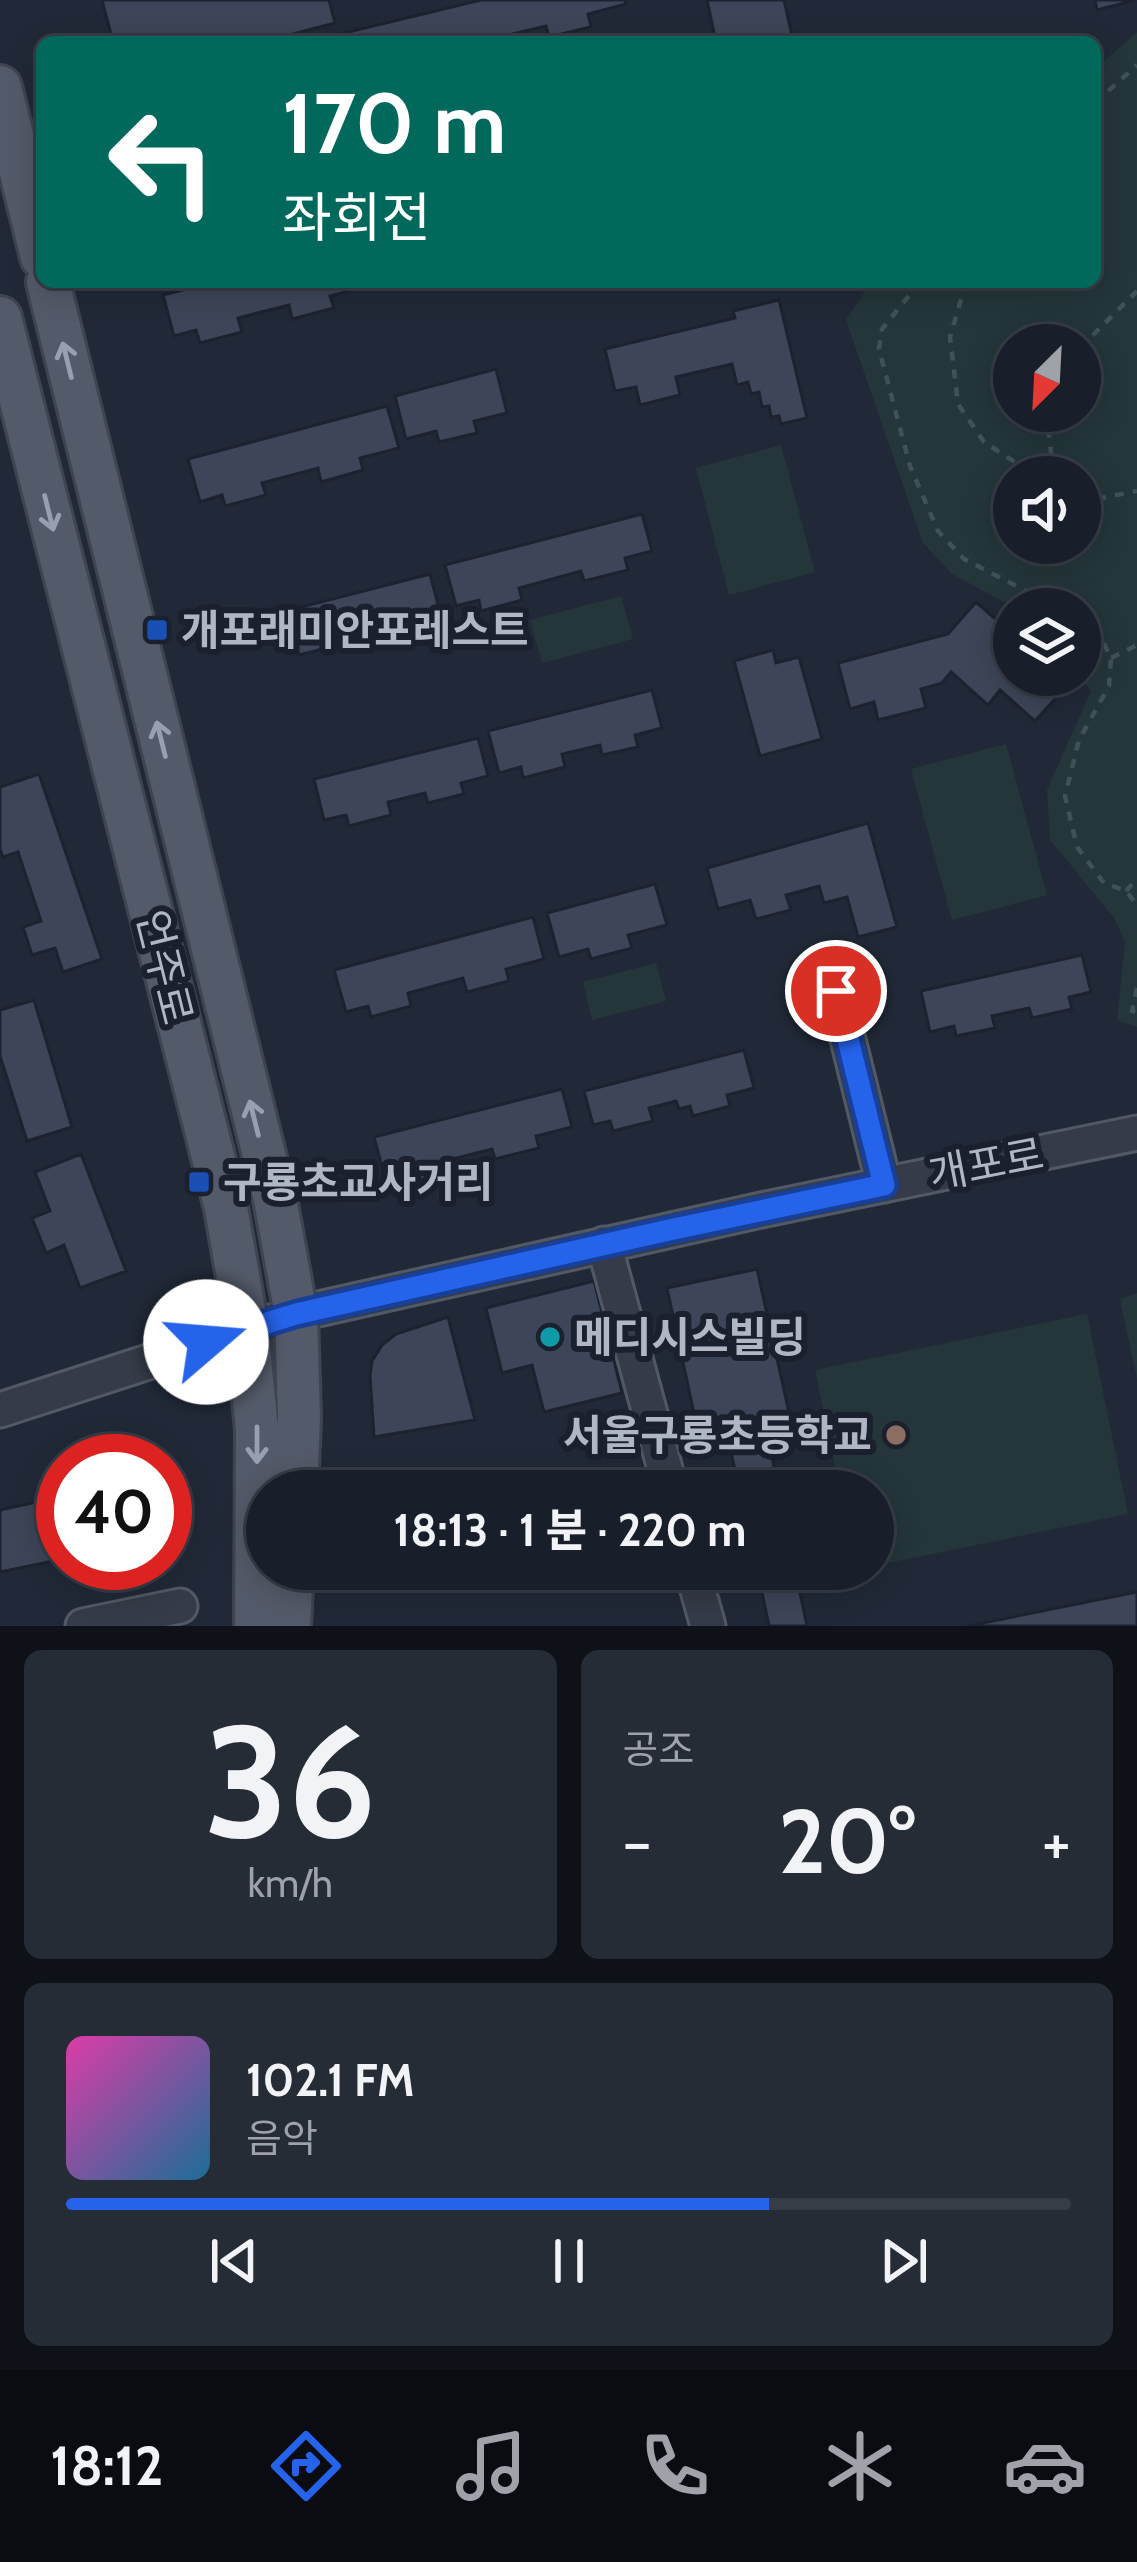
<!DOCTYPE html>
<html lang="ko">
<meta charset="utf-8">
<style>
:root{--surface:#191f2a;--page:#262c36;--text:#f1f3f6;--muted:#9fa2a8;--line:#373d47;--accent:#2563eb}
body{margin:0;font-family:Cabin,"Noto Sans KR",sans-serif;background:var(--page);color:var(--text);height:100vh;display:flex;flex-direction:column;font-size:45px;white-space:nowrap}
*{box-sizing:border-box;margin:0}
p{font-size:39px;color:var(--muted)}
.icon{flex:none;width:66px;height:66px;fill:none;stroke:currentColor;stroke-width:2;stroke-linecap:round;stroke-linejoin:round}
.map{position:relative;height:1626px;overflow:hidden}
.details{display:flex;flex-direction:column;gap:24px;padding:24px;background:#0e1117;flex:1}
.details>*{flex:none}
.top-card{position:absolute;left:36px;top:36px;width:1065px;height:252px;border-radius:18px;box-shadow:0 6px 30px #0003,0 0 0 3px var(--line);background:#00695c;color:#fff;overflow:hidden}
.needle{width:78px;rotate:204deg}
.fabs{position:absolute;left:993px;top:324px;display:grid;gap:24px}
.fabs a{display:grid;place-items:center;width:108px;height:108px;border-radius:50%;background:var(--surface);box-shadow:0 6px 30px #0003,0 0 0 3px var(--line);font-size:60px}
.speed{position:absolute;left:36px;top:1434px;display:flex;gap:24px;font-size:60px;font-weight:700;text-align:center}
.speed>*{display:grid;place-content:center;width:156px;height:156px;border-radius:50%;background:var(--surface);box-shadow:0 6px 30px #0003,0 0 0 3px var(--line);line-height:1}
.speed .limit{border:18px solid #d22;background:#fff;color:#111}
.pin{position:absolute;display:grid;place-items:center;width:102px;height:102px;color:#fff;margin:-51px;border:6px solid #fff;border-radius:50%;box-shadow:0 3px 12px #0007}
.me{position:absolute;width:132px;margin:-66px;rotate:72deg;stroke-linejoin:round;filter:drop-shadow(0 0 9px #0008)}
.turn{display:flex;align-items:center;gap:42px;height:252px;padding:0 48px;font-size:54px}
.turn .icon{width:156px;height:156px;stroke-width:2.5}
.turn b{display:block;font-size:84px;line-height:102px}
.big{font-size:90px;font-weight:700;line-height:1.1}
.details .widget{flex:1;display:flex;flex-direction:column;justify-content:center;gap:18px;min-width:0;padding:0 42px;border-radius:18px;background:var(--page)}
.details .dial{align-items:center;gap:0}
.dial b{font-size:156px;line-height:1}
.song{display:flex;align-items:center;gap:36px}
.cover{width:144px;height:144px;border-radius:18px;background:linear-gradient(135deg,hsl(320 70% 55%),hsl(200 70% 35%))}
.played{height:12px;border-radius:6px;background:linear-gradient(90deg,var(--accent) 70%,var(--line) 70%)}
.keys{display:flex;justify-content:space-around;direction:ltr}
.heat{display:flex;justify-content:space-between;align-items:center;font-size:66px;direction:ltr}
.details .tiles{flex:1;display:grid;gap:24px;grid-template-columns:1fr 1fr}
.widget:last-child{grid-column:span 2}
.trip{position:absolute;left:246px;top:1470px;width:648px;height:120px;border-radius:60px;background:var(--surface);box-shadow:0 6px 30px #0003,0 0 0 3px var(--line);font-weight:700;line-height:120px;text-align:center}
.dock{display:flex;height:192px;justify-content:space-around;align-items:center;background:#0a0c11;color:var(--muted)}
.dock .icon{width:84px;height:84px}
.dock .active{color:var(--accent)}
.dock b{font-size:54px;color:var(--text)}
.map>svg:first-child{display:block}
.green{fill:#24363a;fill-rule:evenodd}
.building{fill:#3d4658;stroke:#1c222f;stroke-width:3}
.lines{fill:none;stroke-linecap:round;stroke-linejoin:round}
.minor-casing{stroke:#525966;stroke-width:39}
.major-casing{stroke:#3e4452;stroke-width:48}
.path{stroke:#415256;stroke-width:4.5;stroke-dasharray:9 9;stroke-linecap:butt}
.minor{stroke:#353b48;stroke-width:33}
.major{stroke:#535a69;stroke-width:42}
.oneway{stroke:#989fae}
.route-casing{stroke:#184099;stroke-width:30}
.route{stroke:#2563eb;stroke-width:21}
.transit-dot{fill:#1a4fb4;stroke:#1a202d;stroke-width:4.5}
.culture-dot{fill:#0f9aa8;stroke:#1a202d;stroke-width:4.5}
.education-dot{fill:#8d6e63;stroke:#1a202d;stroke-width:4.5}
.labels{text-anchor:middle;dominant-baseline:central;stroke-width:12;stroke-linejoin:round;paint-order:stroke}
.poi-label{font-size:42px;font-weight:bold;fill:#afb6c5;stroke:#1a202d;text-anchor:start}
.street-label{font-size:42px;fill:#afb6c5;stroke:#1a202d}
</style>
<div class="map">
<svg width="1137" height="1626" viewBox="0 0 1137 1626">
<rect width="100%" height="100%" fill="#212938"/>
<!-- green -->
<path class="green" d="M1137,32V1027L1117,1020L1125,943L1115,919L1050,840L1047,790L1091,691L1078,675L1080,609H1017L952,574L923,543L846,320L871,282H1095V69ZM1080,345V411H1014V345ZM1080,477V543H1014V477Z
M781,445L815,572L729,595L696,468Z
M621,596L633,639L542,663L530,620Z
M1006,744L1047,895L952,920L911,769Z
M656,963L666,1001L592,1020L583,982Z
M1137,1293V1379L1120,1299Z
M1087,1314L1128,1514L873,1566V1491H840L815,1370Z"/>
<!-- building -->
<path class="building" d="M102,0H329L335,23L263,42H113Z
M481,0H625L626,4L588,14L591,27L549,37L546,26L495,38L496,42H342L340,34Z
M707,0H784L792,36L766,42H716Z
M1095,0H1135L1097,10Z
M214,282H362L364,287L330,296L334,308L292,319L289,305L238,318L242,332L200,343L196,330L174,336L163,295Z
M779,300L807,418L781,424L779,416L771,417L769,406L762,407L759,392L751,394L748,382L737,385L732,364L676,377L680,395L640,405L636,387L615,391L605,349L735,318L733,311Z
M496,369L507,413L474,421L477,433L439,442L436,431L406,439L395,396Z
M387,406L399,448L360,458L363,470L321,482L318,468L262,483L266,495L225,506L222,495L200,502L188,459Z
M642,514L652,551L625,558L628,570L584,581L581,571L519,588L522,600L481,611L479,600L456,606L445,565Z
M430,574L440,612L413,619L416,630L379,640L376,630L365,633L363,625L335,633L339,645L299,655L297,645L279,649L270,615Z
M976,602L1014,635V675H1048L1064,689L1035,721L1000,690L988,705L951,672L942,683L921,689L926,708L878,720L874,702L850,709L838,663L948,634Z
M773,650L776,663L799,657L822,739L760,756L734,661Z
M652,690L662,728L635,735L638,747L602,755L600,745L562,754L565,767L523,778L521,767L499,773L488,731Z
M478,738L488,776L461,783L464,794L428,803L425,793L388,802L391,815L349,826L346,815L324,820L314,779Z
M39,774L102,959L63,972L55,948L32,955L23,927L41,921L18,852L3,857L0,849V787Z
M868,823L897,927L858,937L847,897L824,903L819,886L786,895L791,910L756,919L750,900L718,909L707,868Z
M655,884L667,925L628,935L632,948L591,959L588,949L559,957L547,913Z
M533,917L544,959L506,969L509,981L467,992L463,978L408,993L411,1006L371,1017L368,1006L346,1012L334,970Z
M1082,955L1091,992L1069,997L1072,1009L1032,1018L1029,1008L992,1016L995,1028L956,1036L954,1026L930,1032L921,991Z
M34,1000L72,1127L27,1141L0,1056V1010Z
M744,1050L754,1088L727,1095L730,1106L693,1116L690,1106L679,1109L676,1101L649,1108L653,1121L613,1131L610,1121L593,1125L584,1091Z
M562,1089L572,1127L536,1136L539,1148L495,1159L492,1149L448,1160L451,1173L409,1183L407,1172L385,1178L374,1137Z
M81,1154L126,1271L80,1288L64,1245L46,1253L32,1218L50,1211L35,1172Z
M757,1269L792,1426L701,1446L667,1288Z
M594,1281L622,1393L544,1412L532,1365L502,1373L486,1308Z
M448,1317L475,1420L374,1437L370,1376L372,1361L382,1345L396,1334Z
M767,1432L779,1491H740L728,1440Z
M173,1473L185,1533L165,1537V1475Z
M63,1496V1559L0,1572V1510Z
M412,1569H472L415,1581Z
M780,1569H795L807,1626H769L758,1573Z
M1137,1592V1626H968Z"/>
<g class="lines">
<defs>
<path id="minor" d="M836,991L884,1185
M604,1244L671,1491
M0,1410L296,1314L761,1210L1137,1133
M692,1569L708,1626
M83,1626L180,1606"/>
<path id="major" d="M0,87L42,257
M48,282L275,1199L296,1314L299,1417L296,1491
M0,318L226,1208L247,1328L257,1430L256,1626
M289,1626L292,1569"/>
</defs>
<!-- minor casing -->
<use href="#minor" class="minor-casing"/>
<!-- major casing -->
<use href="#major" class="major-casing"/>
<!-- path -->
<path class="path" d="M1095,103L1137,65
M920,282L882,329L879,349L910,466L938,531L964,559L1061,609
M966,282L950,337L958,404L984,442L1038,477
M1080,348L1137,291
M1046,411L1051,452L1049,477
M1080,494L1096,499L1137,491
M1080,619L1096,627L1111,658L1109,686L1079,740L1065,796L1077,847L1104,883L1126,891L1137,905
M1111,658L1137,645
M1126,891L1137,879
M1137,988L1132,1011L1137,1012"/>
<!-- minor -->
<use href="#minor" class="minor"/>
<!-- major -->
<use href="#major" class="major"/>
</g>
<!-- one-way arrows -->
<defs><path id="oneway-shaft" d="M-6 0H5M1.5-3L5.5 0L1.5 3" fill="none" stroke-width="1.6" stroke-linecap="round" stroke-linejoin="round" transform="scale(3)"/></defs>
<g class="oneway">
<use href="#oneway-shaft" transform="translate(67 360) rotate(-104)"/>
<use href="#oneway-shaft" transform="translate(49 513) rotate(76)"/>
<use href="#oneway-shaft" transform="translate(161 739) rotate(-104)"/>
<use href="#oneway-shaft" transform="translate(254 1118) rotate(-104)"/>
<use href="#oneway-shaft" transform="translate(257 1445) rotate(90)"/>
</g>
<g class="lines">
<defs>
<path id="route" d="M206,1342L296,1314L669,1230L884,1185L836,991"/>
</defs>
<!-- route casing -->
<use href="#route" class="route-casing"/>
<!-- route -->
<use href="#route" class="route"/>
</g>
<!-- markers -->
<g class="transit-dot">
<rect x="145" y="618" width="24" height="24" rx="6"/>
<rect x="187" y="1170" width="24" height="24" rx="6"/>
</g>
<circle class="culture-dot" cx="550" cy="1337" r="12"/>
<circle class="education-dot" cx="896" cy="1435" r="12"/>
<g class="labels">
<!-- poi labels -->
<g class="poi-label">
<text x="181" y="630">개포래미안포레스트</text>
<text x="223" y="1182">구룡초교사거리</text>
<text x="574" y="1337">메디시스빌딩</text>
<text x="872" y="1435" text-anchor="end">서울구룡초등학교</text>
</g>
<!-- street labels -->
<g class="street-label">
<text transform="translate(165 967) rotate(76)">언주로</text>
<text transform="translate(986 1164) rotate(-11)">개포로</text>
</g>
</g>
</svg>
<div class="fabs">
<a><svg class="needle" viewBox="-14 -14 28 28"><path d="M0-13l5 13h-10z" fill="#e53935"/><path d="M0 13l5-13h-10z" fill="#9fa2a8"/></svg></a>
<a><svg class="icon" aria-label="sound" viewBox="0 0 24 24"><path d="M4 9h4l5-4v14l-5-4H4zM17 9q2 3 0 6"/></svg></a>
<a><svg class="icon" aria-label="layers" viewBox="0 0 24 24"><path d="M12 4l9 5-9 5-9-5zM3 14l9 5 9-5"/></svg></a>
</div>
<div class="speed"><div class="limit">40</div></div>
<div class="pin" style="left:836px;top:991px;background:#d93025"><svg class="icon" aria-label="arrive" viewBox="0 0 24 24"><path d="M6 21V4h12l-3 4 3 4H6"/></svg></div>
<svg class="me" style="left:206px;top:1342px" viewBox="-20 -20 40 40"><circle r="19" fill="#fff"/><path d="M0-13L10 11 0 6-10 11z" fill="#2563eb"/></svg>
<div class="trip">18:13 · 1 분 · 220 m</div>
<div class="top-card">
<div class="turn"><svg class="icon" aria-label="left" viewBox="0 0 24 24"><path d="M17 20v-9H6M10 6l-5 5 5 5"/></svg><div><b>170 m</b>좌회전</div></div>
</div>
</div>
<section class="details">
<div class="tiles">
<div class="widget dial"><b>36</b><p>km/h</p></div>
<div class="widget"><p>공조</p>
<div class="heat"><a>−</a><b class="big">20°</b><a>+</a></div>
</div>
<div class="widget">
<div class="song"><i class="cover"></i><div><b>102.1 FM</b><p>음악</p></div></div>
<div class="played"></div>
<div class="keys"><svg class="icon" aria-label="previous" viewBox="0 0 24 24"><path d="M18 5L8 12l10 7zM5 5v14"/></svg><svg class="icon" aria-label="pause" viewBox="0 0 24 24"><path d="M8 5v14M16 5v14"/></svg><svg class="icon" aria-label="next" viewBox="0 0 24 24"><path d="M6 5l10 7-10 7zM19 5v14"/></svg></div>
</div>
</div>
</section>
<nav class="dock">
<b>18:12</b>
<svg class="icon active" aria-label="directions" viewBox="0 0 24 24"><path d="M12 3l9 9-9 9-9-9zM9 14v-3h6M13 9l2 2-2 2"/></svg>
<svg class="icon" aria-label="music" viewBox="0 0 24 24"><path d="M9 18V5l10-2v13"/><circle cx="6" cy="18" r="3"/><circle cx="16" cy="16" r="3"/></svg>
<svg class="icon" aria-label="phone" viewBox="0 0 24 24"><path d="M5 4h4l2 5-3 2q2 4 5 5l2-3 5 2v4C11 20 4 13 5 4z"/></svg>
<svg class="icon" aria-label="climate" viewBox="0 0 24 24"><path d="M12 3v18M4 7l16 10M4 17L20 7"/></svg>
<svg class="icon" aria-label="car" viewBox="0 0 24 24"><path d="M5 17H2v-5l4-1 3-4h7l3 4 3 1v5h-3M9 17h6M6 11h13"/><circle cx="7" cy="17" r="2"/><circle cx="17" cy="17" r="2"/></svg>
</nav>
